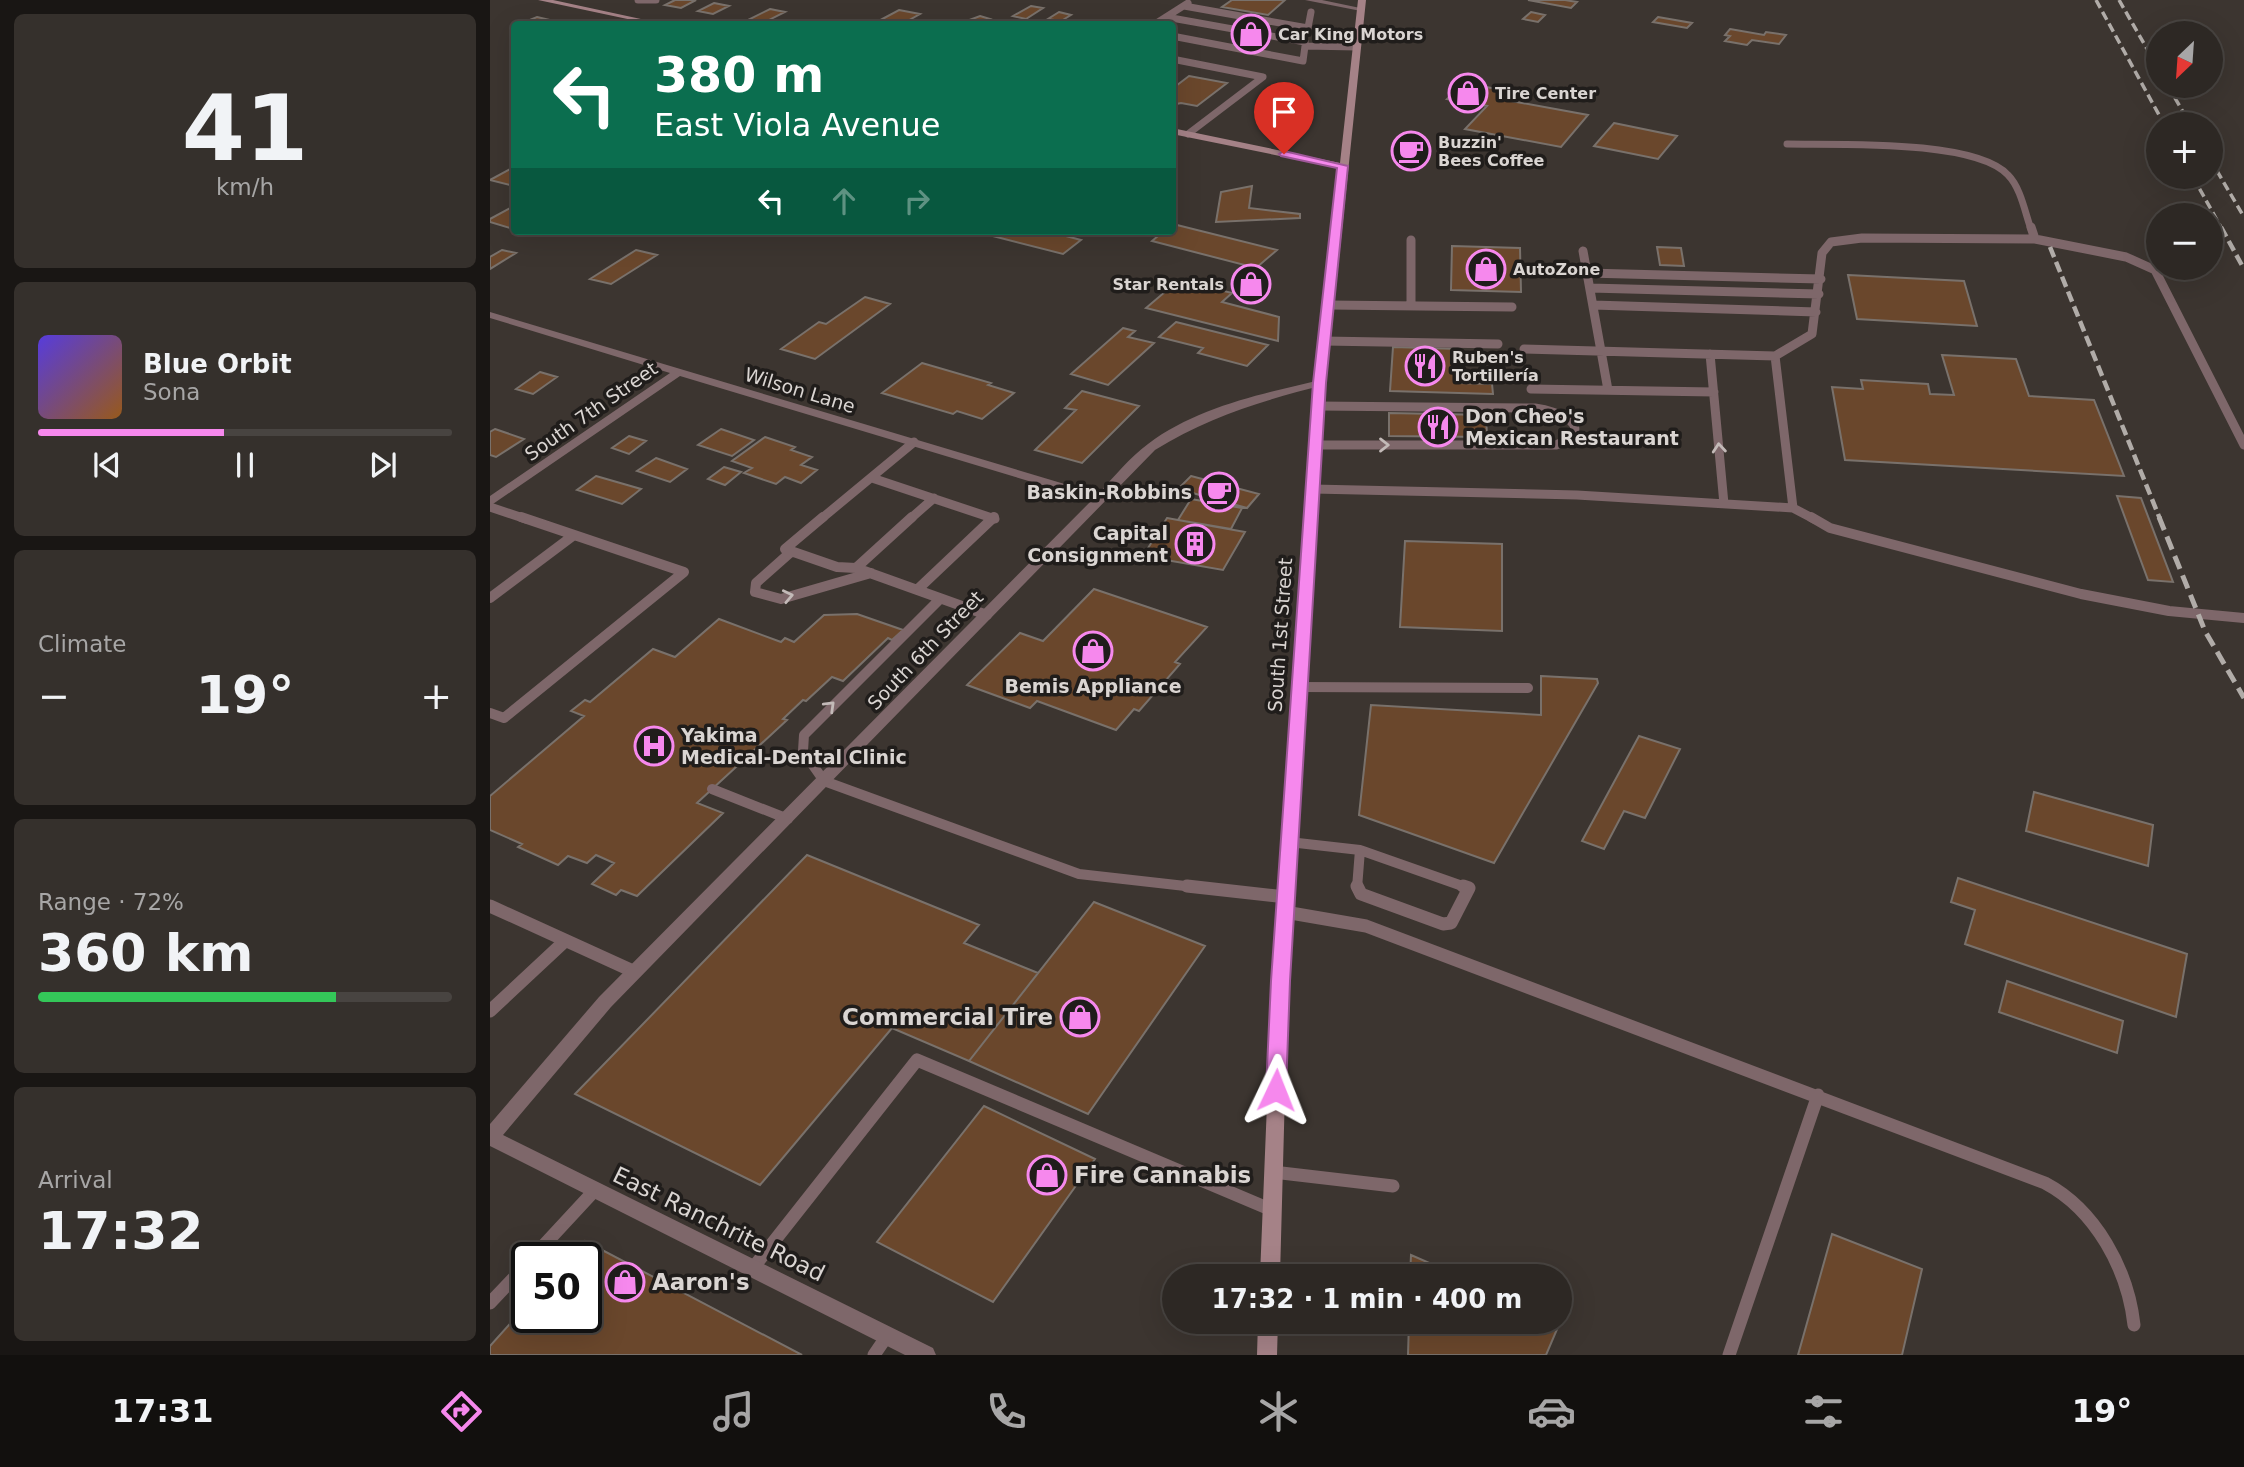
<!DOCTYPE html>
<meta charset="utf-8">
<style>
:root{--surface:#2d2824;--page:#35302c;--text:#f1f3f6;--muted:#a7a6a6;--line:#484441;--accent:#f688ed}
body{margin:0;font-family:"DejaVu Sans",sans-serif;background:var(--page);color:var(--text);height:100vh;display:flex;flex-direction:column;font-size:26px;white-space:nowrap}
*{box-sizing:border-box;margin:0}
p{font-size:23px;color:var(--muted)}
.icon{flex:none;width:38px;height:38px;fill:none;stroke:currentColor;stroke-width:2;stroke-linecap:round;stroke-linejoin:round}
.map{position:relative;flex:1;overflow:hidden}
.details{display:flex;flex-direction:column;gap:14px;padding:14px;background:#191614;width:490px}
.details>*{flex:none}
.banner{position:absolute;left:21px;top:21px;width:665px;height:214px;border-radius:7px;box-shadow:0 7px 28px #0002,0 0 0 2px var(--line);background:#0b6e4f;color:#fff;overflow:hidden}
.needle{width:46px;rotate:205deg}
.controls{position:absolute;left:1656px;top:21px;display:grid;gap:14px}
.controls a{display:grid;place-items:center;width:77px;height:77px;border-radius:50%;background:var(--surface);box-shadow:0 7px 28px #0002,0 0 0 2px var(--line);font-size:35px}
.speed{position:absolute;left:21px;top:1242px;display:flex;gap:14px;font-size:35px;font-weight:700;text-align:center}
.speed>*{display:grid;place-content:center;width:91px;height:91px;border-radius:50%;background:var(--surface);box-shadow:0 7px 28px #0002,0 0 0 2px var(--line);line-height:1}
.speed .limit{border:4px solid #111;border-radius:10px;background:#fff;color:#111}
.pin{position:absolute;display:grid;place-items:center;width:60px;height:60px;color:#fff;margin:-72px -30px;border-radius:50% 50% 50% 0;rotate:-45deg;box-shadow:0 0 7px #0007}
.pin .icon{rotate:45deg}
.me{position:absolute;width:77px;margin:-38px;rotate:2deg;stroke-linejoin:round;filter:drop-shadow(0 0 5px #0008)}
.turn{display:flex;align-items:center;gap:24px;height:147px;padding:0 28px;font-size:32px}
.turn .icon{width:91px;height:91px;stroke-width:2.5}
.turn b{display:block;font-size:49px;line-height:60px}
.lanes{display:flex;align-items:center;height:66px;padding:0 28px;background:#0003;justify-content:center;gap:35px;direction:ltr}
.lanes .off{opacity:.35}
.big{font-size:52px;font-weight:700;line-height:1.1}
.details .card{flex:1;display:flex;flex-direction:column;justify-content:center;gap:10px;min-width:0;padding:0 24px;border-radius:10px;background:var(--page)}
.details .dial{align-items:center;gap:0}
.dial b{font-size:91px;line-height:1}
.song{display:flex;align-items:center;gap:21px}
.cover{width:84px;height:84px;border-radius:10px;background:linear-gradient(135deg,hsl(250 70% 55%),hsl(30 70% 35%))}
.played{height:7px;border-radius:4px;background:linear-gradient(90deg,var(--accent) 45%,var(--line) 45%)}
.keys{display:flex;justify-content:space-around;direction:ltr}
.heat{display:flex;justify-content:space-between;align-items:center;font-size:38px;direction:ltr}
.charge{height:10px;border-radius:5px;background:linear-gradient(90deg,#34c759 72%,var(--line) 0)}
.trip{position:absolute;left:672px;top:1264px;width:410px;height:70px;border-radius:35px;background:var(--surface);box-shadow:0 7px 28px #0002,0 0 0 2px var(--line);font-weight:700;line-height:70px;text-align:center}
.tabs{display:flex;height:112px;justify-content:space-around;align-items:center;background:#12100e;color:var(--muted)}
.tabs .icon{width:49px;height:49px}
.tabs .active{color:var(--accent)}
.tabs b{font-size:32px;color:var(--text)}
main{display:flex;flex:1;min-height:0}
.map>svg:first-child{display:block}
.building{fill:#6a472c;stroke:#79716b;stroke-width:2}
.lines{fill:none;stroke-linecap:round;stroke-linejoin:round}
.lane-far3{stroke:#7e676a;stroke-width:7}
.lane-far2{stroke:#7e676a;stroke-width:9}
.lane-far1{stroke:#7e676a;stroke-width:10}
.lane{stroke:#7e676a;stroke-width:13}
.street{fill:#7e676a;fill-rule:evenodd}
.secondary{fill:#a58287;fill-rule:evenodd}
.rail-far2{stroke:#b1aca8;stroke-width:3.5;stroke-dasharray:9 4.5;stroke-linecap:butt}
.rail-far1{stroke:#b1aca8;stroke-width:4.5;stroke-dasharray:11 5;stroke-linecap:butt}
.rail{stroke:#b1aca8;stroke-width:5;stroke-dasharray:14 7;stroke-linecap:butt}
.oneway{stroke:#c3bab8}
.route{fill:#f688ed;stroke:#a0589a;stroke-width:2}
.labels{text-anchor:middle;dominant-baseline:central;stroke-width:7;stroke-linejoin:round;paint-order:stroke}
.far-poi-label{font-size:16px;font-weight:bold;fill:#dad5d2;stroke:#201d1b;text-anchor:start}
.street-label{font-size:19px;fill:#dad5d2;stroke:#201d1b}
.poi-label{font-size:19px;font-weight:bold;fill:#dad5d2;stroke:#201d1b;text-anchor:start}
.near-poi-label{font-size:23px;font-weight:bold;fill:#dad5d2;stroke:#201d1b;text-anchor:start}
.near-street-label{font-size:23px;fill:#dad5d2;stroke:#201d1b}
</style>
<main>
<section class="details">
<div class="card dial"><b>41</b><p>km/h</p></div>
<div class="card">
<div class="song"><i class="cover"></i><div><b>Blue Orbit</b><p>Sona</p></div></div>
<div class="played"></div>
<div class="keys"><svg class="icon" aria-label="previous" viewBox="0 0 24 24"><path d="M18 5L8 12l10 7zM5 5v14"/></svg><svg class="icon" aria-label="pause" viewBox="0 0 24 24"><path d="M8 5v14M16 5v14"/></svg><svg class="icon" aria-label="next" viewBox="0 0 24 24"><path d="M6 5l10 7-10 7zM19 5v14"/></svg></div>
</div>
<div class="card"><p>Climate</p>
<div class="heat"><a>−</a><b class="big">19°</b><a>+</a></div>
</div>
<div class="card"><p>Range · 72%</p><b class="big">360 km</b><div class="charge"></div></div>
<div class="card"><p>Arrival</p><b class="big">17:32</b></div>
</section>
<div class="map">
<svg width="1754" height="1355" viewBox="0 0 1754 1355">
<rect width="100%" height="100%" fill="#3c3530"/>
<!-- building -->
<path class="building" d="M185,0H206L191,8L175,5Z
M742,0H795L778,15L732,7Z
M1038,0H1075L1087,2L1081,8Z
M224,3L239,6L223,14L208,11Z
M541,6L553,8L536,19L523,16Z
M280,9L295,12L271,24H250Z
M409,10L430,14L412,24H383Z
M569,12L581,15L571,21L558,19Z
M1041,12L1055,15L1048,22L1033,19Z
M490,16L500,19L490,24L474,22Z
M47,17L64,21L56,24H30Z
M1168,17L1202,23L1197,28L1163,22Z
M1240,29L1274,35L1276,32L1296,35L1289,44L1262,40L1257,45L1235,41L1240,36L1235,35Z
M699,76L737,83L707,106L691,103L682,105V89Z
M973,83L1024,92L1016,100L1098,115L1071,147L975,129L997,106L957,99Z
M1124,123L1187,136L1168,159L1104,146Z
M909,146L936,151L932,156L905,150Z
M24,167V186L0,180Z
M762,186L759,208L810,214V218L726,222L731,192Z
M24,206V226L20,228L0,222V219Z
M683,224L787,250L766,268L662,241L674,231H682Z
M499,231H557L591,240L573,254L495,234Z
M962,246L1030,248L1031,292L961,290Z
M1167,247L1191,248L1194,266L1170,265Z
M12,250L26,253L0,269V257Z
M146,250L167,255L121,284L100,279Z
M1358,275L1474,281L1487,326L1367,319Z
M689,280L742,293L732,302L789,317L788,341L656,308Z
M375,297L400,304L325,359L291,349L329,322L336,324Z
M686,322L778,345L757,366L708,353L713,348L669,337Z
M633,328L645,331L638,337L664,343L618,385L581,374Z
M903,347L970,349L969,383L1002,384L1003,394L900,391Z
M1452,355L1526,359L1539,396L1604,400L1634,476L1355,460L1342,387L1373,389L1371,380L1438,384L1440,394L1464,395Z
M432,363L501,383L498,385L524,393L492,419L467,411L463,414L392,393Z
M50,372L67,377L43,394L26,389Z
M592,391L649,406L592,463L545,450L586,410L575,408Z
M899,413L996,415L997,437L899,436Z
M5,429L34,439L6,457L0,455V432Z
M231,429L264,440L242,456L208,445Z
M139,436L156,441L139,454L122,448Z
M275,437L305,447L301,450L322,457L311,465L327,470L311,483L295,477L286,484L254,473L262,468L242,461Z
M166,458L197,469L180,482L147,471Z
M234,467L251,472L235,485L218,479Z
M106,476L151,489L132,504L87,490Z
M701,476L769,494L757,508L688,489Z
M1627,496L1651,498L1683,582L1658,580Z
M701,499L752,508L741,529L688,520Z
M677,518L688,520L755,532L733,570L653,556Z
M915,541L1012,544V631L910,627Z
M604,589L717,627L685,662L690,664L649,711L644,709L626,730L547,701L540,708L477,685L530,633L553,641Z
M367,614L413,630L402,640L398,638L353,681L342,677L316,701L313,700L293,719L297,720L207,803L233,813L147,896L131,890L126,895L102,884L124,863L106,855L97,863L78,856L68,865L28,847L32,844L0,830V796L94,716L81,711L95,700L100,702L163,649L185,657L229,619L291,642L295,638L304,642L334,615Z
M1051,676L1107,679L1108,683L1004,863L869,815L881,705L1051,715Z
M1149,736L1190,749L1155,818L1134,811L1114,849L1092,841Z
M1544,792L1663,825L1658,866L1536,831Z
M317,855L489,925L474,943L548,973L479,1061L402,1028L270,1185L85,1094Z
M1468,878L1697,954L1686,1017L1475,944L1485,910L1461,902Z
M604,902L715,946L598,1114L479,1061Z
M1517,981L1633,1021L1627,1053L1509,1012Z
M494,1106L605,1159L503,1302L387,1242Z
M1342,1234L1432,1269L1412,1355H1308Z
M95,1241L312,1355H0V1346L37,1305V1318H96V1258H79Z
M921,1255L969,1276H920Z
M1069,1319L1071,1320L1056,1355H918L919,1321Z"/>
<g class="lines">
<!-- lane-far3 -->
<path class="lane-far3" d="M148,0H166
M694,6L818,28
M676,17L815,42
M665,24L698,3
M817,33L821,12
M682,36L813,61L815,46L867,47
M682,59L773,77L698,134
M1297,144C1346,145 1485,139 1518,175C1531,188 1535,213 1541,229"/>
<!-- lane-far2 -->
<path class="lane-far2" d="M1541,227L1545,239L1636,257L1665,270L1754,445
M921,240V306
M1093,251L1118,390
M1097,273L1331,279
M1100,288L1329,294
M838,305L1022,307
M1103,305L1326,312
M834,341L1008,344
M1034,349L1285,356
M1220,354L1234,504
M1041,389L1224,392
M825,445H1066C1109,427 1068,411 1045,408L828,406
M382,478L505,519
M823,489L1087,495L1303,508L1324,519
M0,507L36,519
M1303,508L1285,356L1322,334L1332,253L1341,242L1372,238L1545,239
M331,519L424,442
M420,519L444,498"/>
<!-- lane-far1 -->
<path class="lane-far1" d="M333,517L295,549L347,567L366,568L497,615
M1321,517L1340,528L1591,594L1679,611L1754,618
M302,551L266,583L265,592L291,599L381,573
M366,568L422,517
M428,589L504,517
M0,598L84,535
M449,600L314,735L313,751L334,781L589,874L713,888
M809,687L1038,688
M0,713L14,718L194,572L31,517
M222,789L298,819
M799,842L870,850
M870,850L978,888
M867,888L870,850"/>
<!-- lane -->
<path class="lane" d="M697,886L796,897
M867,886L871,894L953,924L961,923L979,888L973,886
M0,906L145,972
M795,912L876,926L1555,1183C1606,1210 1638,1270 1644,1325
M0,1011L75,941
M783,1172L903,1186
M42,1258L105,1190
M263,1268L427,1060L782,1210
M0,1303L37,1264
M384,1355L397,1336
M1239,1355L1328,1095"/>
<!-- street -->
<path class="street" d="M815,0H832L875,9L871,11Z
M0,312L608,494C624,477 640,457 658,444C707,407 772,394 830,380L836,383L834,385C774,400 718,417 665,450L121,1007L13,1135L443,1348L446,1355H415L0,1146V1124L109,997L602,500L190,376L0,506V496L180,373L0,318Z"/>
<!-- secondary -->
<path class="secondary" d="M48,0H63L174,24H161Z
M868,0H876L836,383L798,981L790,1276H770L782,981L824,383L849,168L682,134V128L850,163Z
M768,1321H788L787,1355H767Z"/>
<!-- rail-far2 -->
<path class="rail-far2" d="M1606,0L1674,124
M1629,0L1668,68
M1678,86L1700,124
M1720,159L1754,217
M1703,177L1732,229"/>
<!-- rail-far1 -->
<path class="rail-far1" d="M1731,227L1754,269
M1560,247L1670,519"/>
<!-- rail -->
<path class="rail" d="M1669,517L1715,631L1754,698"/>
</g>
<!-- one-way arrows -->
<defs><path id="oneway-chevron" d="M-2-3.5L2.5 0L-2 3.5" fill="none" stroke-width="1.6" stroke-linecap="round" stroke-linejoin="round" transform="scale(1.75)"/></defs>
<g class="oneway">
<use href="#oneway-chevron" transform="translate(894 445)"/>
<use href="#oneway-chevron" transform="translate(1229 448) rotate(-95)"/>
<use href="#oneway-chevron" transform="translate(298 596) rotate(-12)"/>
<use href="#oneway-chevron" transform="translate(340 706) rotate(-44)"/>
</g>
<!-- route -->
<path class="route" d="M794,151L858,166L836,383L800,981L796,1090L793,1096L786,1099L779,1096L776,1090L781,981L823,383L847,168L791,156L789,154Z"/>
<!-- icons -->
<defs>
<symbol id="shop-ring" viewBox="-11 -11 22 22"><circle r="9.5" fill="#201d1b" stroke="#f688ed" stroke-width="1.5"/><path d="M-5-2.5h2.3a2.7 3.5 0 0 1 5.4 0H5L5.5 6h-11ZM-1.5-2.5h3a1.5 2.3 0 0 0-3 0Z" fill="#f688ed"/></symbol>
<symbol id="cafe-ring" viewBox="-11 -11 22 22"><circle r="9.5" fill="#201d1b" stroke="#f688ed" stroke-width="1.5"/><path d="M-5.5-4.5H6V0H3Q3 3.5 0 3.5H-2.5Q-5.5 3.5-5.5 0ZM3-3.2v2h1.7v-2ZM-6 4.5H4V6H-6Z" fill="#f688ed"/></symbol>
<symbol id="restaurant-ring" viewBox="-11 -11 22 22"><circle r="9.5" fill="#201d1b" stroke="#f688ed" stroke-width="1.5"/><path d="M-5-6h1v4h1v-4h1v4h1v-4h1v5L-1.5 .5V6h-2V.5L-5-1ZM5-6V6H3V1.5H1.5Q1.5-4 5-6Z" fill="#f688ed"/></symbol>
<symbol id="building-ring" viewBox="-11 -11 22 22"><circle r="9.5" fill="#201d1b" stroke="#f688ed" stroke-width="1.5"/><path d="M-4-6H4V6H1V3H-1V6H-4ZM-2.5-4.3h1.7v1.8h-1.7ZM.8-4.3h1.7v1.8H.8ZM-2.5-1h1.7V.8h-1.7ZM.8-1h1.7V.8H.8Z" fill="#f688ed"/></symbol>
<symbol id="hospital-ring" viewBox="-11 -11 22 22"><circle r="9.5" fill="#201d1b" stroke="#f688ed" stroke-width="1.5"/><path d="M-5-5h3v3.5h4V-5h3V5h-3V1.5h-4V5h-3Z" fill="#f688ed"/></symbol>
</defs>
<g fill-rule="evenodd">
<use href="#shop-ring" x="739" y="12" width="44" height="44"/>
<use href="#shop-ring" x="956" y="71" width="44" height="44"/>
<use href="#cafe-ring" x="899" y="129" width="44" height="44"/>
<use href="#shop-ring" x="974" y="247" width="44" height="44"/>
<use href="#shop-ring" x="739" y="262" width="44" height="44"/>
<use href="#restaurant-ring" x="913" y="344" width="44" height="44"/>
<use href="#restaurant-ring" x="926" y="405" width="44" height="44"/>
<use href="#cafe-ring" x="707" y="470" width="44" height="44"/>
<use href="#building-ring" x="683" y="522" width="44" height="44"/>
<use href="#shop-ring" x="581" y="629" width="44" height="44"/>
<use href="#hospital-ring" x="142" y="724" width="44" height="44"/>
<use href="#shop-ring" x="568" y="995" width="44" height="44"/>
<use href="#shop-ring" x="535" y="1153" width="44" height="44"/>
<use href="#shop-ring" x="113" y="1260" width="44" height="44"/>
</g>
<g class="labels">
<!-- far-poi labels -->
<g class="far-poi-label">
<text x="788" y="34">Car King Motors</text>
<text x="1005" y="93">Tire Center</text>
<text x="948" y="142">Buzzin'<tspan x="948" dy="18">Bees Coffee</tspan></text>
<text x="1023" y="269">AutoZone</text>
<text x="734" y="284" text-anchor="end">Star Rentals</text>
<text x="962" y="357">Ruben's<tspan x="962" dy="18">Tortillería</tspan></text>
</g>
<!-- street labels -->
<g class="street-label">
<text transform="translate(310 390) rotate(17)">Wilson Lane</text>
<text transform="translate(101 411) rotate(-35)">South 7th Street</text>
<text transform="translate(790 635) rotate(-86)">South 1st Street</text>
<text transform="translate(435 650) rotate(-46)">South 6th Street</text>
</g>
<!-- poi labels -->
<g class="poi-label">
<text x="975" y="416">Don Cheo's<tspan x="975" dy="22">Mexican Restaurant</tspan></text>
<text x="702" y="492" text-anchor="end">Baskin-Robbins</text>
<text x="678" y="533" text-anchor="end">Capital<tspan x="678" dy="22">Consignment</tspan></text>
<text x="603" y="686" text-anchor="middle">Bemis Appliance</text>
<text x="191" y="735">Yakima<tspan x="191" dy="22">Medical-Dental Clinic</tspan></text>
</g>
<!-- near-poi labels -->
<g class="near-poi-label">
<text x="563" y="1017" text-anchor="end">Commercial Tire</text>
<text x="584" y="1175">Fire Cannabis</text>
<text x="162" y="1282">Aaron's</text>
</g>
<!-- near-street labels -->
<g class="near-street-label">
<text transform="translate(229 1224) rotate(26)">East Ranchrite Road</text>
</g>
</g>
</svg>
<div class="controls">
<a><svg class="needle" viewBox="-14 -14 28 28"><path d="M0-13l5 13h-10z" fill="#e53935"/><path d="M0 13l5-13h-10z" fill="#a7a6a6"/></svg></a>
<a>+</a>
<a>−</a>
</div>
<div class="speed"><div class="limit">50</div></div>
<div class="pin" style="left:794px;top:154px;background:#d93025"><svg class="icon" aria-label="arrive" viewBox="0 0 24 24"><path d="M6 21V4h12l-3 4 3 4H6"/></svg></div>
<svg class="me" style="left:786px;top:1090px" viewBox="-20 -20 40 40"><path d="M0-17L14 15 0 8-14 15z" fill="#f688ed" stroke="#fff" stroke-width="4"/></svg>
<div class="trip">17:32 · 1 min · 400 m</div>
<div class="banner">
<div class="turn"><svg class="icon" aria-label="left" viewBox="0 0 24 24"><path d="M17 20v-9H6M10 6l-5 5 5 5"/></svg><div><b>380 m</b>East Viola Avenue</div></div>
<div class="lanes"><svg class="icon" aria-label="left" viewBox="0 0 24 24"><path d="M17 20v-9H6M10 6l-5 5 5 5"/></svg><svg class="icon off" aria-label="ahead" viewBox="0 0 24 24"><path d="M12 20V5M6 11l6-6 6 6"/></svg><svg class="icon off" aria-label="right" viewBox="0 0 24 24"><path d="M7 20v-9h11M14 6l5 5-5 5"/></svg></div>
</div>
</div>
</main>
<nav class="tabs">
<b>17:31</b>
<svg class="icon active" aria-label="directions" viewBox="0 0 24 24"><path d="M12 3l9 9-9 9-9-9zM9 14v-3h6M13 9l2 2-2 2"/></svg>
<svg class="icon" aria-label="music" viewBox="0 0 24 24"><path d="M9 18V5l10-2v13"/><circle cx="6" cy="18" r="3"/><circle cx="16" cy="16" r="3"/></svg>
<svg class="icon" aria-label="phone" viewBox="0 0 24 24"><path d="M5 4h4l2 5-3 2q2 4 5 5l2-3 5 2v4C11 20 4 13 5 4z"/></svg>
<svg class="icon" aria-label="climate" viewBox="0 0 24 24"><path d="M12 3v18M4 7l16 10M4 17L20 7"/></svg>
<svg class="icon" aria-label="car" viewBox="0 0 24 24"><path d="M5 17H2v-5l4-1 3-4h7l3 4 3 1v5h-3M9 17h6M6 11h13"/><circle cx="7" cy="17" r="2"/><circle cx="17" cy="17" r="2"/></svg>
<svg class="icon" aria-label="filters" viewBox="0 0 24 24"><path d="M4 7h16M4 17h16"/><circle cx="9" cy="7" r="2"/><circle cx="15" cy="17" r="2"/></svg>
<b>19°</b>
</nav>
